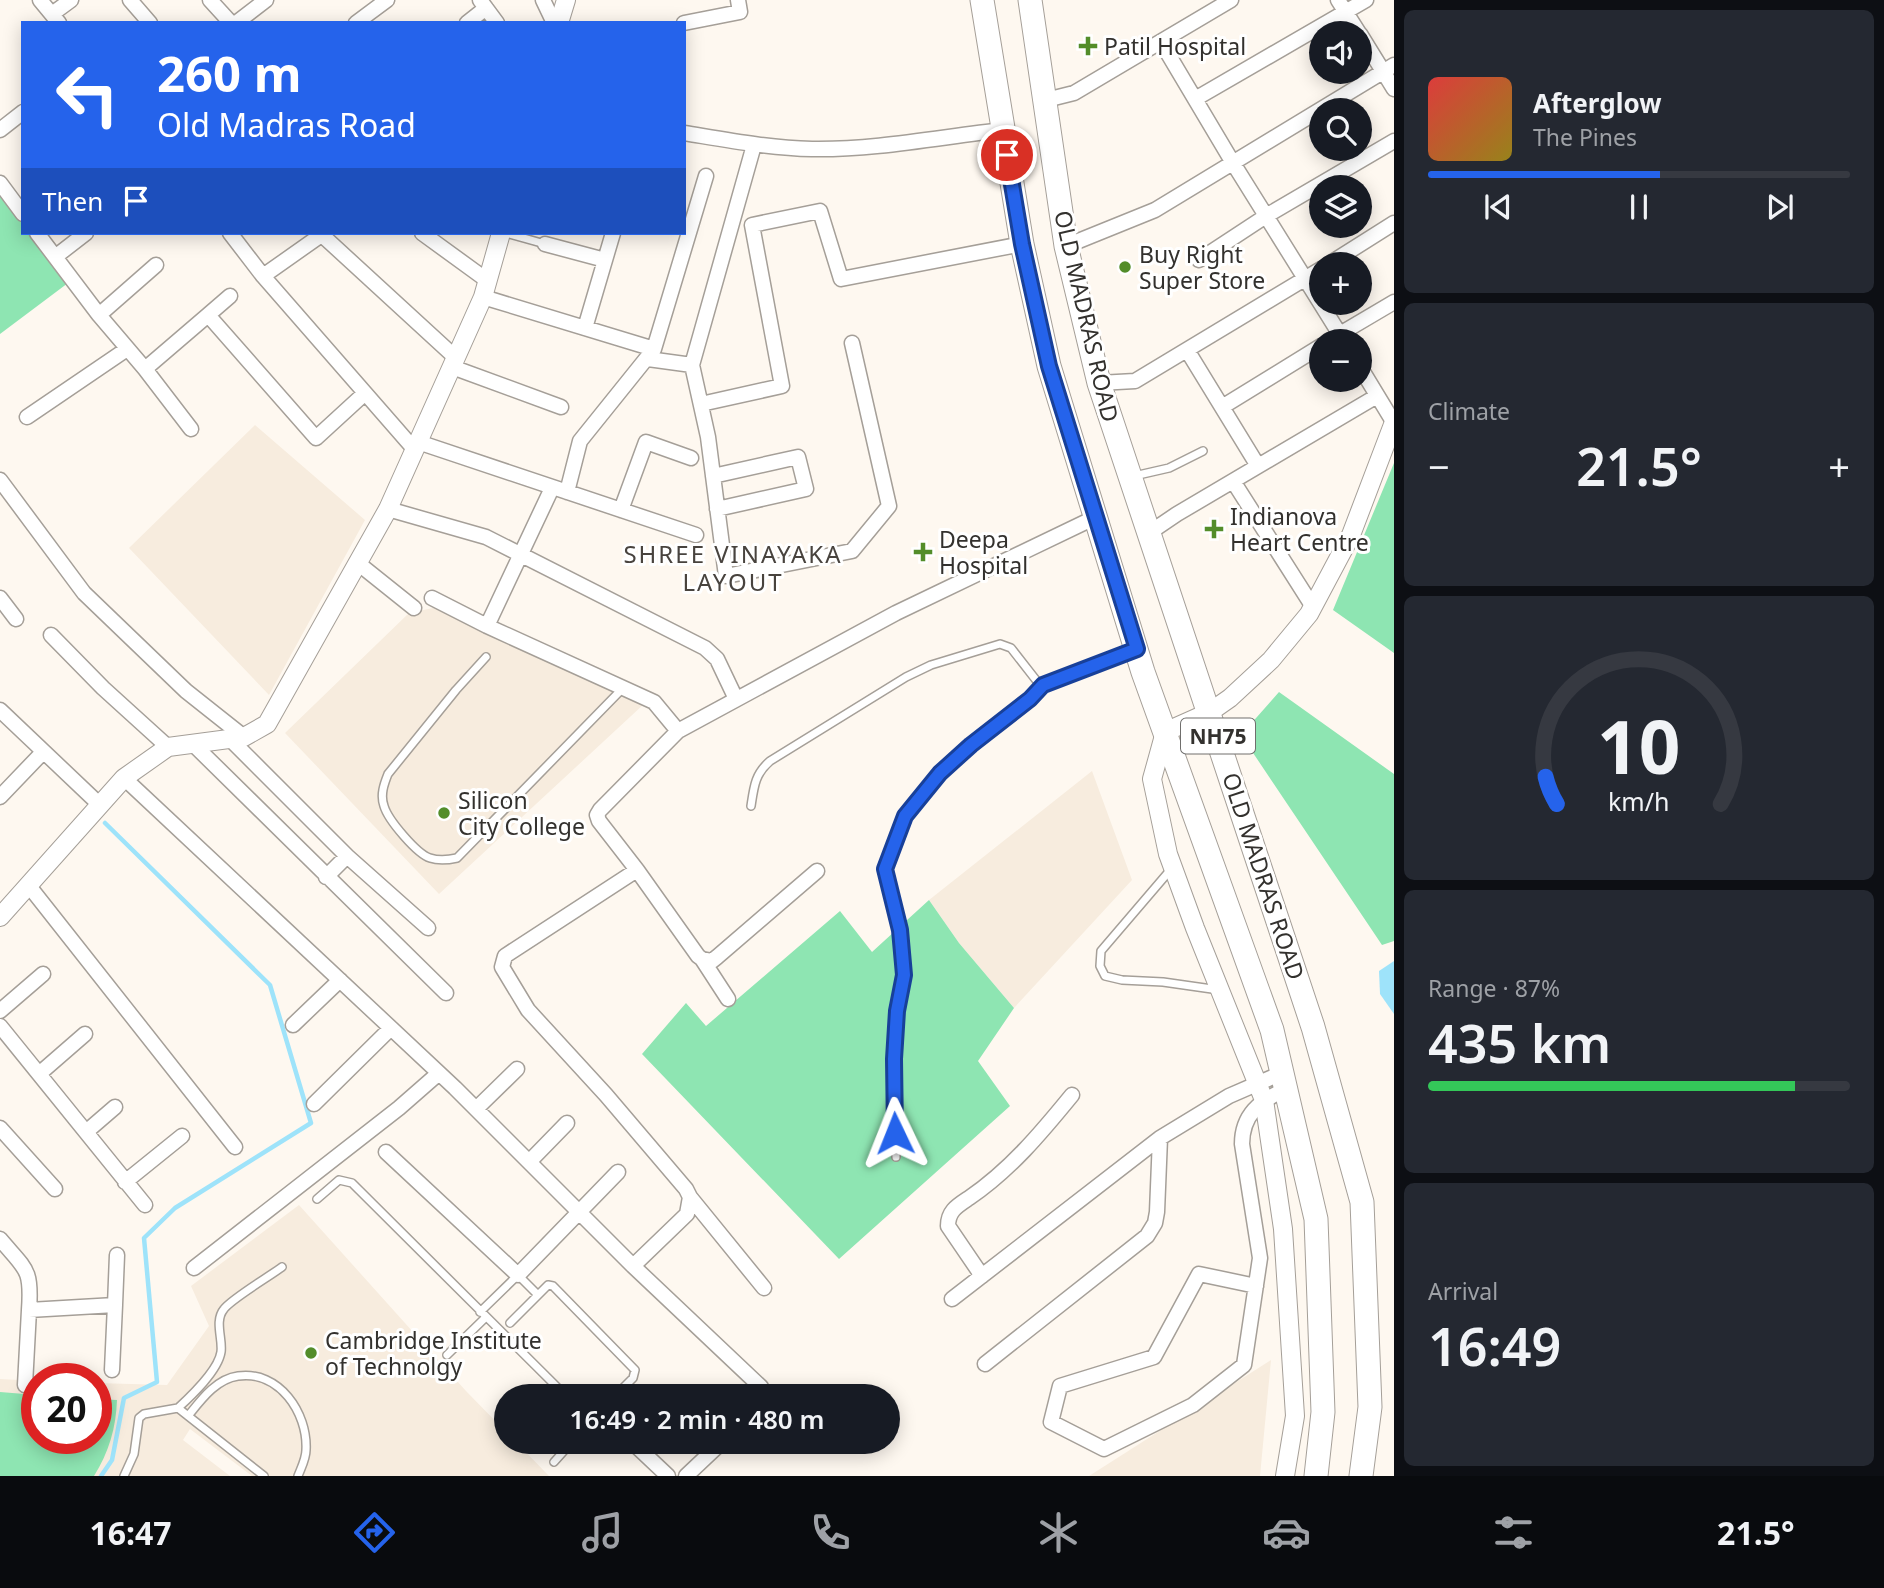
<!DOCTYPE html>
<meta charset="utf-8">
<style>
:root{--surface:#171b24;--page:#242831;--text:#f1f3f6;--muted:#9ea1a6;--line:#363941;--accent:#2563eb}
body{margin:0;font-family:"Noto Sans",sans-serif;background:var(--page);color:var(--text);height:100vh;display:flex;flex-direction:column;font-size:26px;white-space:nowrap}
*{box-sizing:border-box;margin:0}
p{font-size:23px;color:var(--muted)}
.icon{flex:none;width:38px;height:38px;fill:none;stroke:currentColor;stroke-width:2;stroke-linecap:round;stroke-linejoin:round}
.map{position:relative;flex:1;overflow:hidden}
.sheet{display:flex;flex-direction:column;gap:10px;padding:10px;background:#0d0f14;width:490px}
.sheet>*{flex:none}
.guide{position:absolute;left:21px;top:21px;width:665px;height:214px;border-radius:0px;box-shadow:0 4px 18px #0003;background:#2563eb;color:#fff;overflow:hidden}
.controls{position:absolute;left:1309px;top:21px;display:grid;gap:14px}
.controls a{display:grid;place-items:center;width:63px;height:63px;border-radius:50%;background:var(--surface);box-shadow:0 4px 18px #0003;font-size:35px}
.speed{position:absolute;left:21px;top:1363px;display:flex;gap:14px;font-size:35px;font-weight:700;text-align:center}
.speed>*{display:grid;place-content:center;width:91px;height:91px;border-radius:50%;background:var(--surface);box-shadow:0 4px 18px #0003;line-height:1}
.speed .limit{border:10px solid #d22;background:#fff;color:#111}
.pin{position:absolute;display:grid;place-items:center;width:60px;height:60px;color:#fff;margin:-30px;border:4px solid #fff;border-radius:50%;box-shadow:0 2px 7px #0007}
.me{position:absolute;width:77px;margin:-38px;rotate:358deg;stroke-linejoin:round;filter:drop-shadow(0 0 5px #0008)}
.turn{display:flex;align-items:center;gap:24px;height:147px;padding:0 21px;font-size:32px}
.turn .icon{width:91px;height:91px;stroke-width:2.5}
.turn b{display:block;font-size:49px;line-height:60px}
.then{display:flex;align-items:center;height:66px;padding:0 21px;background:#0003;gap:14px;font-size:26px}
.big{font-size:52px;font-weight:600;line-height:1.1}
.sheet .widget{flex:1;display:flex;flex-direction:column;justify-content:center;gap:10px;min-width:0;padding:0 24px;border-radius:10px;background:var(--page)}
.sheet .dial{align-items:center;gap:0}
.dial svg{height:182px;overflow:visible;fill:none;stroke:var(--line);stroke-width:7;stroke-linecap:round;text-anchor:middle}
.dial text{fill:var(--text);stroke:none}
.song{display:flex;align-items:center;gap:21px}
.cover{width:84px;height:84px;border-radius:10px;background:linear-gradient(135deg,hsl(0 70% 55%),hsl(50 70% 35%))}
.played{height:7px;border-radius:4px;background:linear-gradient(90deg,var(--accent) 55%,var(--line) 55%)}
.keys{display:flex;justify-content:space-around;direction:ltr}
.heat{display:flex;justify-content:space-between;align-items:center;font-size:38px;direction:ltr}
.charge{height:10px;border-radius:5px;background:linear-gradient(90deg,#34c759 87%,var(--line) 0)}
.trip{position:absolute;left:494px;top:1384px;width:406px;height:70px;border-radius:35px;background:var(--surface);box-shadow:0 4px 18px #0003;font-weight:600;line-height:70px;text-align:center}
.tab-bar{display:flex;height:112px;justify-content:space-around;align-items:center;background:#090b0e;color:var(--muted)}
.tab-bar .icon{width:49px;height:49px}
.tab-bar .on{color:var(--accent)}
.tab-bar b{font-size:32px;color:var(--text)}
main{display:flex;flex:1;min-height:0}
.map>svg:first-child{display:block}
.built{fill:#f7ecde}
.green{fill:#8ee5b2}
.water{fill:#9ee3fa}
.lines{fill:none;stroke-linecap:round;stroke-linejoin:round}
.stream{stroke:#9ee3fa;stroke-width:4.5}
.service-casing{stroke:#a59f98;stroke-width:10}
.minor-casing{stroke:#a59f98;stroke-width:17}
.tertiary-casing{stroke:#a59f98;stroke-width:20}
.trunk-casing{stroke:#a59f98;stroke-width:25}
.service{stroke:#fff;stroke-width:7}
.minor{stroke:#fff;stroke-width:14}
.tertiary{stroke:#fff;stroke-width:18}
.trunk{stroke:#fff;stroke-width:23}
.route-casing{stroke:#184099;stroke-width:18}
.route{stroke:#2563eb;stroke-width:12}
.poi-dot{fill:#538d2a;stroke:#fff;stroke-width:2.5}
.labels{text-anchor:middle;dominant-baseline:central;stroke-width:6;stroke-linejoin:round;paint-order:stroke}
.shield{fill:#fff;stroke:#706f6d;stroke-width:2}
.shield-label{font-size:21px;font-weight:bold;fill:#33312e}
.poi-label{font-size:23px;fill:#33312e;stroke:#fff;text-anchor:start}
.street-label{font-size:23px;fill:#33312e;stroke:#fff}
.neighbourhood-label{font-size:24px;letter-spacing:2px;fill:#48433e;stroke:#fff}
</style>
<main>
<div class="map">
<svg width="1394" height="1476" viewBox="0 0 1394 1476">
<rect width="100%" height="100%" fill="#fef8f0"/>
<!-- built -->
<path class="built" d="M255,425L365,520L269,695L129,548Z
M438,607L644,704L439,894L285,733L409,613Z
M1092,771L1132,880L1014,1008L959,943L929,900Z
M299,1205L466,1391L506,1432V1442H516L549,1476H252L190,1429L183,1440L230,1476H0V1379L37,1381V1438H96V1383L167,1385L209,1326L191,1286Z
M1271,1360L1260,1476H1089Z"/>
<!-- green -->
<path class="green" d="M0,192L23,222V233H31L68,283L0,334Z
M1394,463V653L1333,610Z
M1279,692L1394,774V941L1382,945L1241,735Z
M929,900L959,943L1014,1008L978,1061L1010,1106L839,1259L642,1054L686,1003L706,1026L840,911L872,952Z
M0,1392L37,1395V1438H96V1399L117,1400C116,1428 109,1452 94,1476H0Z"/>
<!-- water -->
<path class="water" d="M1394,961V1014L1380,994L1379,971Z"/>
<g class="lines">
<!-- stream -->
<path class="stream" d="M101,1476L112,1460L124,1398L157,1382L144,1238L175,1208L311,1123L270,985L105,823"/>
<defs>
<path id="service" d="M506,233L545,244
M1134,476L1169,468L1203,451
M486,657L456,690L388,774C384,784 380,795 384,806C388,820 417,854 430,858C439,861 448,860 457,858L623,688
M751,806C754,786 755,774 770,761L906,677L931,665L1000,644L1011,648L1036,680L1043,685L1133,651
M1172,868L1101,951L1100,966L1105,976L1122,980L1163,982L1219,990
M896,1157L893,1084L897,1011L904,975L900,930L890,899L885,869L905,816L940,773L970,745L1030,699L1043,685
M317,1199L339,1180L352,1183L566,1396
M480,1312L518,1275L537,1294
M510,1323L548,1285L553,1286L635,1370L633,1378L615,1396
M447,1355L485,1318
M178,1408C191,1396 218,1371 221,1352C223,1339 214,1321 224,1309C231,1299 270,1276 282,1267
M188,1416C201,1400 216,1379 238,1376C279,1370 308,1413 306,1450C306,1459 301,1468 298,1476
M554,1462L572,1442
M124,1476L134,1454L139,1418L144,1414L178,1408L264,1476"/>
<path id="minor" d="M40,0L59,23
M130,0L150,23
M210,0L231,23
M480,0L497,23
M543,0L554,23
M1338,0L1359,33
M52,14L71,0
M236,23L266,0
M356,23L387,0
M467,23L486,8
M684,23L740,12L738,0
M1360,34L1394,89
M1161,42L1233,163L1344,341
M1195,99L1366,0
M1046,100L1074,93L1231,0
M0,130L23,112
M684,133C727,140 769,148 812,149C875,150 940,137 1003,130
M0,183L23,214
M37,233L99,315L145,369L208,315L316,438L364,394
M230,233L263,276L414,449
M422,233L488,281
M322,235L456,358
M545,244L605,260
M1066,246L1155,210L1394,65
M55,257L86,233
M1199,260L1266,216L1394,141
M1329,264L1394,223
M263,276L324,233
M483,297L654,349
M99,315L156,265
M208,315L230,296
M585,328L613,233
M1328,341L1394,302
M1187,350L1258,466
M648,359L692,365L754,145
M692,365L708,437L726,576L852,551L889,506L852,343
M452,367L561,407
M1360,367L1394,423
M145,369L191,429
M1099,383L1135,381L1321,269
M701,404L782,386L752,225L820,211L841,279L1022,244
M1222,407L1321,346
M27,417L127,349
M418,442L696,535
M713,476L798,457L806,489L717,509
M0,480L84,593L186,691L244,737
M1233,481L1313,607
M567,492L580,441L654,349L706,176
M388,509L486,537L705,648L717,659L736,699
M621,510L646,442L691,458
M1149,533L1177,514L1377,396
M359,564L414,608
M0,598L16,619
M432,598L487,626L654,702L678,731
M487,626L552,488
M51,635L103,688L168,747
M0,710L100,805
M231,740L347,856L428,928
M193,744L446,993
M124,778L455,1088L633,1266L761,1387L763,1396
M0,797L43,752
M326,877L347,856
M29,886L235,1147
M702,959L712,961L717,957L817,871
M728,999L702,959L698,956L637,870L599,821L597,815L600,810L678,731L896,613L1096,517
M0,1011L43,974
M293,1025L340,980
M0,1026L145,1205
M39,1074L85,1034
M314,1104L391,1028
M476,1109L517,1069
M0,1128L55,1189
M86,1132L115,1107
M386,1152L518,1275L618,1172
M529,1162L567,1123
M125,1182L182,1136
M690,1197L764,1288
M0,1239C26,1270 32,1268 29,1310L115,1305L112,1370
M633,1266L687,1214L690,1197L686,1189L606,1095L528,1010L502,967L505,956L637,870
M194,1268L399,1108L439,1073
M982,1276L948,1226C948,1211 957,1206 969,1198C1010,1170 1041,1133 1072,1095
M1256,1286L1199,1274L1154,1357L1060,1386L1051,1422L1104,1449L1193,1405L1244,1365L1260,1258L1242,1144C1242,1115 1260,1100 1285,1090
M952,1299L1160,1138L1229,1096L1282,1073
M115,1305L117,1255
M985,1364L1147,1236L1155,1223L1157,1212L1160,1138
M25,1385L29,1310
M681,1395L683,1396
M632,1442L668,1476
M686,1476L722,1442"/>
<path id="tertiary" d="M559,23L566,0
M0,917L124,778L168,747L244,737L267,724L388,509L483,297L501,233
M1285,1476L1295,1416L1283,1229L1264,1100L1195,928L1168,854L1152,779L1165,732L1210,712L1230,698L1271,660L1309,614L1351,535L1394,422"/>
<path id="trunk" d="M982,0L1022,244L1049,366L1143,672L1272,1030L1316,1219L1323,1412L1316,1476
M1030,0L1066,246L1099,383L1313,1027L1362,1202L1370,1407L1361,1476"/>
</defs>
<!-- service casing -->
<use href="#service" class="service-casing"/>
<!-- minor casing -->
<use href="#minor" class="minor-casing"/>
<!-- tertiary casing -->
<use href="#tertiary" class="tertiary-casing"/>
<!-- trunk casing -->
<use href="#trunk" class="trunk-casing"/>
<!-- service -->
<use href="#service" class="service"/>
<!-- minor -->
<use href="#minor" class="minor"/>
<!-- tertiary -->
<use href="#tertiary" class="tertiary"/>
<!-- trunk -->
<use href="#trunk" class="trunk"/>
</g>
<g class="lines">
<defs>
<path id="route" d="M895,1133L894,1059L897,1011L904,975L900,930L885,869L905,816L940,773L971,745L1030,699L1043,685L1137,649L1049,366L1022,244L1007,155"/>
</defs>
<!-- route casing -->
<use href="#route" class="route-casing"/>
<!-- route -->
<use href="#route" class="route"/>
</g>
<!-- markers -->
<g class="poi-dot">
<path d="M1084.5 35.5h7v7h7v7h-7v7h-7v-7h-7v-7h7z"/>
<circle cx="1125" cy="267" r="7"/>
<path d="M1210.5 518.5h7v7h7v7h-7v7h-7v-7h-7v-7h7z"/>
<path d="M919.5 541.5h7v7h7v7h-7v7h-7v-7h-7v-7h7z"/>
<circle cx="444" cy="813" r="7"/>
<circle cx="311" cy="1353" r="7"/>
</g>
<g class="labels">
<!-- shield labels -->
<rect class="shield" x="1181" y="718.5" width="74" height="35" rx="5"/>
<g class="shield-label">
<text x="1218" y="736">NH75</text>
</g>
<!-- poi labels -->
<g class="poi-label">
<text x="1104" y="46">Patil Hospital</text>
<text x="1139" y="254">Buy Right<tspan x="1139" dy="26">Super Store</tspan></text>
<text x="1230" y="516">Indianova<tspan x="1230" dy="26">Heart Centre</tspan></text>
<text x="939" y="539">Deepa<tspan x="939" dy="26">Hospital</tspan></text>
<text x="458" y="800">Silicon<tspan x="458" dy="26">City College</tspan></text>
<text x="325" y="1340">Cambridge Institute<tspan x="325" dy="26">of Technolgy</tspan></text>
</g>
<!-- street labels -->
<g class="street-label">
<text transform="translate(1087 316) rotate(77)">OLD MADRAS ROAD</text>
<text transform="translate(1264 876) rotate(72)">OLD MADRAS ROAD</text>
</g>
<!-- neighbourhood labels -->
<g class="neighbourhood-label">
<text x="733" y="553">SHREE VINAYAKA<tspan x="733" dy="28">LAYOUT</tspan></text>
</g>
</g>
</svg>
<div class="controls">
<a><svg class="icon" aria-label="sound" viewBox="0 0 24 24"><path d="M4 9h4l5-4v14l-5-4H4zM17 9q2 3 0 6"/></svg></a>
<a><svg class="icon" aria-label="search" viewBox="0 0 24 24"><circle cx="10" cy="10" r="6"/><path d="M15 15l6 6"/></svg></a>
<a><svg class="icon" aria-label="layers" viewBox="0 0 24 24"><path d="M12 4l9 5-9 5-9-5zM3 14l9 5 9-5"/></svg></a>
<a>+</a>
<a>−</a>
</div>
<div class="speed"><div class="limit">20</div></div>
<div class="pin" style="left:1007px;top:155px;background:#d93025"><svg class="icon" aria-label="arrive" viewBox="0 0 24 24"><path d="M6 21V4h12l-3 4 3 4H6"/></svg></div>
<svg class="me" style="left:895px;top:1133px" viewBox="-20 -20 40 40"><path d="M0-17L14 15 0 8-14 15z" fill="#2563eb" stroke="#fff" stroke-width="4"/></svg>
<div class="trip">16:49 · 2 min · 480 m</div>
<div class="guide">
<div class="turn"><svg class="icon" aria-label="left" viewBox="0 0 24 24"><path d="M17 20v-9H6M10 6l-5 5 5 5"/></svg><div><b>260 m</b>Old Madras Road</div></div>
<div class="then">Then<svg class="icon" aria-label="arrive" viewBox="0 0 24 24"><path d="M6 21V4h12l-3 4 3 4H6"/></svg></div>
</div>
</div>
<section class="sheet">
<div class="widget">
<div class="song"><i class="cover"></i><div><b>Afterglow</b><p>The Pines</p></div></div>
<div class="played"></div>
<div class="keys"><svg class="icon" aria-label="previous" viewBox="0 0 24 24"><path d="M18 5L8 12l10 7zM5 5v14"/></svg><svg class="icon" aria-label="pause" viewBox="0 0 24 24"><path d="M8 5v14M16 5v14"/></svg><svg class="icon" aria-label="next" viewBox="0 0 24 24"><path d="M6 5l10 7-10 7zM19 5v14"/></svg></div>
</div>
<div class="widget"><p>Climate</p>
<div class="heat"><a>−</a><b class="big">21.5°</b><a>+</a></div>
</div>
<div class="widget dial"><svg viewBox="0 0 100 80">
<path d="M14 69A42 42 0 1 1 86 69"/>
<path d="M14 69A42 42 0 0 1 9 57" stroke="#2563eb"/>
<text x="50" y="56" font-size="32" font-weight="700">10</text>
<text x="50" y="72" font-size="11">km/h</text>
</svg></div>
<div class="widget"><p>Range · 87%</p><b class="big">435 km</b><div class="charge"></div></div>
<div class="widget"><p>Arrival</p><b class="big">16:49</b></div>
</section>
</main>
<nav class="tab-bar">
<b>16:47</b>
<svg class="icon on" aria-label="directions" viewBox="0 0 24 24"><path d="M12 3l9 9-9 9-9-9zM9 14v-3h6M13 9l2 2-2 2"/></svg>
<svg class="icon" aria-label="music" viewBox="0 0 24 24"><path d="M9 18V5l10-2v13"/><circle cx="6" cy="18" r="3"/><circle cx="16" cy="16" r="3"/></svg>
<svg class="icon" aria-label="phone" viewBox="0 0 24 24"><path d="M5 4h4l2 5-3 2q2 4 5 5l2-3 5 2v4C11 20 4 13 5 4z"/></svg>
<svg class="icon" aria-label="climate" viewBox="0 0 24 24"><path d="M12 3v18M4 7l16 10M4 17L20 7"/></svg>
<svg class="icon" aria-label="car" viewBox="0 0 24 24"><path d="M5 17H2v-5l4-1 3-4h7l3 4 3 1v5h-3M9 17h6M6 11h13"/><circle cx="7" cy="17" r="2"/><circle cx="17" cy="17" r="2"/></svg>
<svg class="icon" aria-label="filters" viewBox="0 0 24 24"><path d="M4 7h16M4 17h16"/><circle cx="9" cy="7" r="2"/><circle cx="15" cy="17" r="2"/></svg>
<b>21.5°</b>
</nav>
